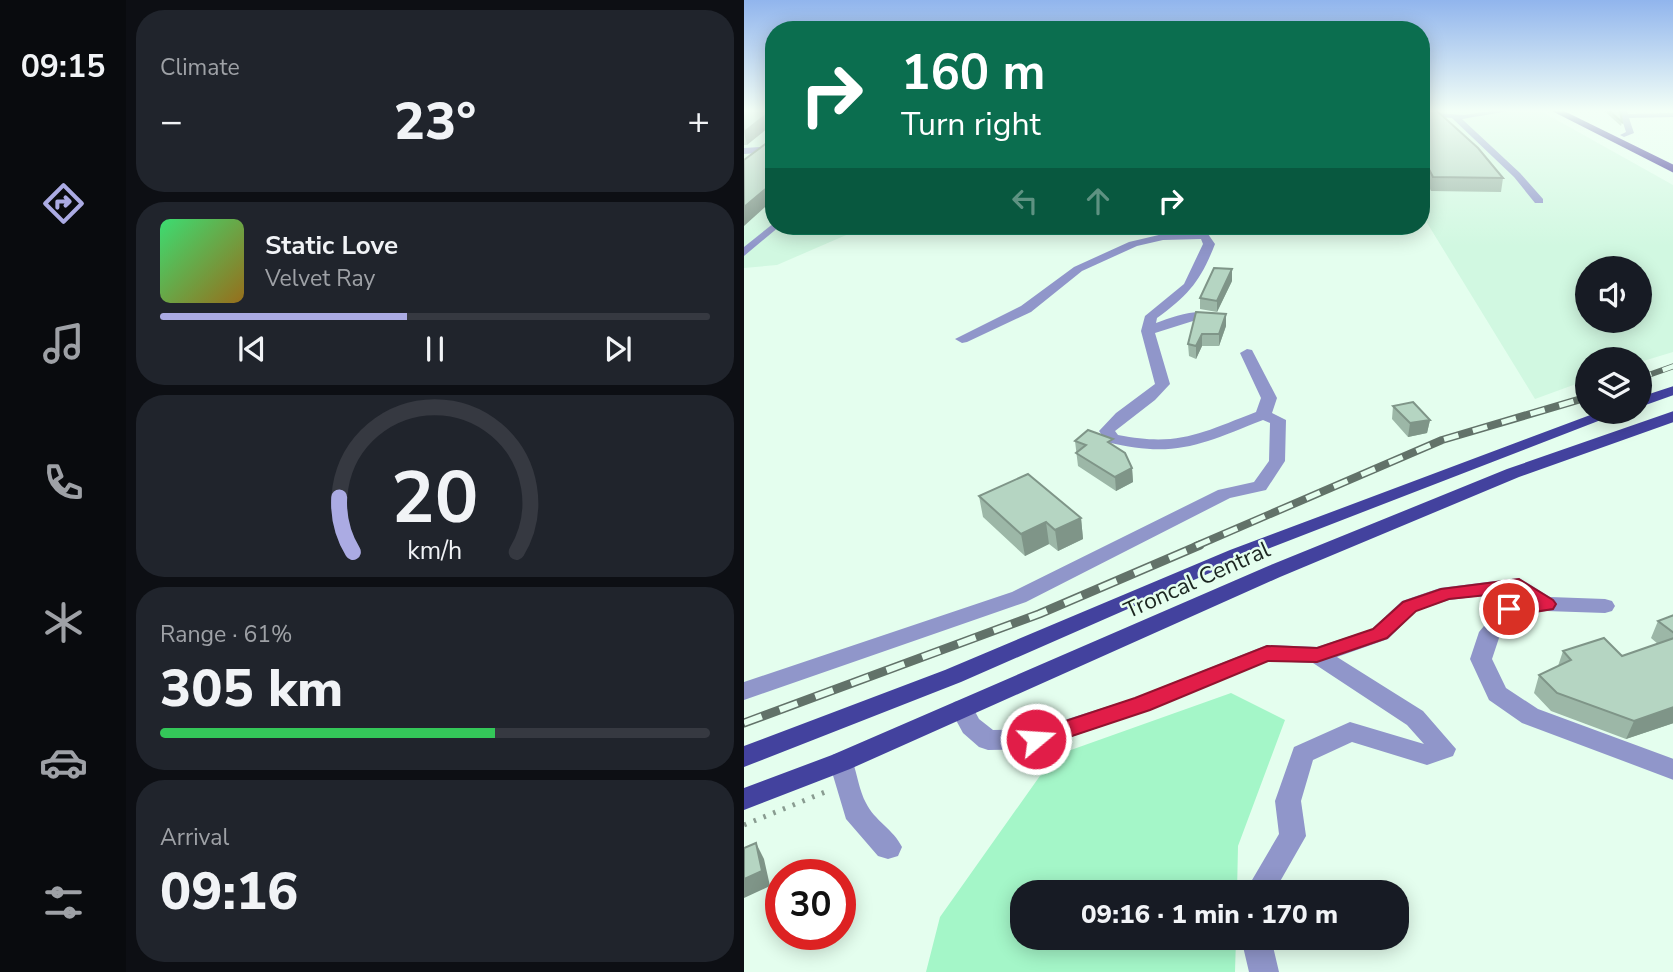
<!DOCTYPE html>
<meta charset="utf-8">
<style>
:root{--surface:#171b24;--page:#20242c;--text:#f1f3f6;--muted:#9ea1a6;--line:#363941;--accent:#ababe3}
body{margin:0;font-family:"Nunito Sans",sans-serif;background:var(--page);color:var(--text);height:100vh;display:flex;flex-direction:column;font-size:26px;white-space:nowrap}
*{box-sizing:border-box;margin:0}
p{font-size:23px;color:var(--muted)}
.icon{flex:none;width:38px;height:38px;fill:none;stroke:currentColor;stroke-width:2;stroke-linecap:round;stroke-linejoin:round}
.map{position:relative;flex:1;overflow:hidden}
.sheet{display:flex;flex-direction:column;gap:10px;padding:10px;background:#0d0f14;width:618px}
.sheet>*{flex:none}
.top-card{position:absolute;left:21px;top:21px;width:665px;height:214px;border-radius:28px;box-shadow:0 4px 18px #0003;background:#0b6e4f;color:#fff;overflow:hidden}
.tools{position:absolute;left:831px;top:256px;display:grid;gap:14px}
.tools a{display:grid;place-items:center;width:77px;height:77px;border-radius:50%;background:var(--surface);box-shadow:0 4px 18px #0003;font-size:35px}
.speed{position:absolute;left:21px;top:859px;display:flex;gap:14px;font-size:35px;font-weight:700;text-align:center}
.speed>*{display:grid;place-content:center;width:91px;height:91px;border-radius:50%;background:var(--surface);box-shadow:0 4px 18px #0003;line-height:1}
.speed .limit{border:10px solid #d22;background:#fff;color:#111}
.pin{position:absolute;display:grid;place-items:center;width:60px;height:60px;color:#fff;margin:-30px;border:4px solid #fff;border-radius:50%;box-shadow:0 2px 7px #0007}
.me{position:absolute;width:77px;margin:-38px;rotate:72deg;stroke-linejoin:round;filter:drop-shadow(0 0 5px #0008)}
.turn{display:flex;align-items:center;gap:24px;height:147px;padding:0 21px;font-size:32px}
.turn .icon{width:91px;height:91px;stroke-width:2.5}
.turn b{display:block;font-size:49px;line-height:60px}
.lanes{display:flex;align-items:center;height:66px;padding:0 21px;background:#0003;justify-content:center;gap:35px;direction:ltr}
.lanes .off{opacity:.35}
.big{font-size:52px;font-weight:800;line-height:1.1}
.sheet .widget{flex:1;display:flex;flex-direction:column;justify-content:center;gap:10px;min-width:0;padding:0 24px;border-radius:28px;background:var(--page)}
.sheet .dial{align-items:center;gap:0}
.dial svg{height:182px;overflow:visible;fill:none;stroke:var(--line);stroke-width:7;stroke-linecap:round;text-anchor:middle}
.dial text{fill:var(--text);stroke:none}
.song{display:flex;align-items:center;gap:21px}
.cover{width:84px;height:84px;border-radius:10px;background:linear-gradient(135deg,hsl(140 70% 55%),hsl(40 70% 35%))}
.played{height:7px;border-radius:4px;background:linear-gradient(90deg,var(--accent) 45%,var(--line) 45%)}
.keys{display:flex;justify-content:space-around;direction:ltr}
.heat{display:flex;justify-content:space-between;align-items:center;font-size:38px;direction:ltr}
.charge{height:10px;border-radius:5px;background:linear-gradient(90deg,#34c759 61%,var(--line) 0)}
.trip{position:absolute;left:266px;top:880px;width:399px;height:70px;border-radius:28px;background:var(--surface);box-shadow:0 4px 18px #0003;font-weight:800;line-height:70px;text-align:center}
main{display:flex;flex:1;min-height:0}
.tabs{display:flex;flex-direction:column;width:126px;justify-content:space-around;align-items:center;background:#090b0e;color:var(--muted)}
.tabs .icon{width:49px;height:49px}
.tabs .on{color:var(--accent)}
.tabs b{font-size:32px;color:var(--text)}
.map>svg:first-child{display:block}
.built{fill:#d1f8e1;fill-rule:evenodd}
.green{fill:#a4f6c8}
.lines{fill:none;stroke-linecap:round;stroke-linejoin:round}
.path{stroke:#899c91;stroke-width:5;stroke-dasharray:2.5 8;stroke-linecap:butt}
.minor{fill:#9096ca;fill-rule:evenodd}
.major{fill:#43429e;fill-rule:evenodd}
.highway{fill:#2d1d8c;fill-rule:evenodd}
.rail-far2-casing{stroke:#627269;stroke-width:6}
.rail-far1-casing{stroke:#627269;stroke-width:8}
.rail-casing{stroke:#627269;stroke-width:9}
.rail-far2{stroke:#e4feee;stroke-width:4.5;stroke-dasharray:12;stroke-linecap:butt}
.rail-far1{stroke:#e4feee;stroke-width:5;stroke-dasharray:15;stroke-linecap:butt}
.rail{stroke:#e4feee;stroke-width:6;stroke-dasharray:19;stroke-linecap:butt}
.wall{fill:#9cb7a7}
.shaded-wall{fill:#7f9588}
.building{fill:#b5d5c2;stroke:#7f9588;stroke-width:2}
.route{fill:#e11d48;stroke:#92132f;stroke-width:2}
.labels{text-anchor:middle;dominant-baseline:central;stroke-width:5;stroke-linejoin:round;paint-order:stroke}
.street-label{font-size:23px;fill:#1b2620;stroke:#e4feee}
</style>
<main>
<nav class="tabs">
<b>09:15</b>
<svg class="icon on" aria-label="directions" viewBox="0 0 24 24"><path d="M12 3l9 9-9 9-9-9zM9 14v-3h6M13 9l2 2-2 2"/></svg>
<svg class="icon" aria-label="music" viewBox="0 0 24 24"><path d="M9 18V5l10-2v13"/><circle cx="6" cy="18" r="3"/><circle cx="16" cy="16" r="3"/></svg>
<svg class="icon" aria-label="phone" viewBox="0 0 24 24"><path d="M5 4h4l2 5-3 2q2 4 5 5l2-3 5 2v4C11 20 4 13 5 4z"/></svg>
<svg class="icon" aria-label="climate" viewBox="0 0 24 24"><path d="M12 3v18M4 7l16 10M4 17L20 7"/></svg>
<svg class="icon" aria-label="car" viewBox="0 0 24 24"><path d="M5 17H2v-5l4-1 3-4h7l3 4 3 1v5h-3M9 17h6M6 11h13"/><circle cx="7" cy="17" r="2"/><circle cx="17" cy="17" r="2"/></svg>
<svg class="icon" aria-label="filters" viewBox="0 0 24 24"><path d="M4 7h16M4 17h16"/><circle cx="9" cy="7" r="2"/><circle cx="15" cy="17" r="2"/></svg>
</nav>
<section class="sheet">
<div class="widget"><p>Climate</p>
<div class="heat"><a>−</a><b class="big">23°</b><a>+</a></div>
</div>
<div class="widget">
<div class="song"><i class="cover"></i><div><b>Static Love</b><p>Velvet Ray</p></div></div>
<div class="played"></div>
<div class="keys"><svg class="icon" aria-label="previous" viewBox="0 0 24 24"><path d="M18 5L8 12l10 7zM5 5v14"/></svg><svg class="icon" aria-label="pause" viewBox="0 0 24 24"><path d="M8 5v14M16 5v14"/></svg><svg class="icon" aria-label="next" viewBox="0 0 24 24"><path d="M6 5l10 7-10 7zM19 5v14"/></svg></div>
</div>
<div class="widget dial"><svg viewBox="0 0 100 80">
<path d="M14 69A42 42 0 1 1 86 69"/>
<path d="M14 69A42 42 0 0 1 8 45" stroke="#ababe3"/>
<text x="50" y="56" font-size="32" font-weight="700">20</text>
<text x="50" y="72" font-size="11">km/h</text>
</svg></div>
<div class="widget"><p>Range · 61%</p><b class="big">305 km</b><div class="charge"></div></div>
<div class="widget"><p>Arrival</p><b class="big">09:16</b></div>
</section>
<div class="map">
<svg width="930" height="972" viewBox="0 0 930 972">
<rect width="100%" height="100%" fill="#e4feee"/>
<!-- built -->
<path class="built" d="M0,110H30V136L18,145H30V226H123L33,265L0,268Z
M677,110H795L929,185V352L896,362V359H844L843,380L791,399L677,213ZM844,268H896V320H844Z"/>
<!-- green -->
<path class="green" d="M487,693L541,720L494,846L493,892H278V938H492L491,972H182L196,917L310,756Z"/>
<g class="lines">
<!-- path -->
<path class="path" d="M0,825L86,790"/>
<!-- minor -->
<path class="minor" d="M753,110H771L718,119L776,173L799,199V203H791L770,177L708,118L677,116V112L720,115Z
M875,110H883L884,114L930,113V117L885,118L890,133L880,137L876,135L882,132Z
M30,146V152L0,154V148Z
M30,223V226H36L0,256V247Z
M460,233L464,234L471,244C457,280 445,295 413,318L412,323C432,316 462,304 481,320L474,324L449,321L411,333L426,384L411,400L371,431L374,435C435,447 457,433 512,412L517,398L496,353L503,349L508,350L533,398L528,413L542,420L541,461L522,490L486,498L282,602L0,700V682L268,592L474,490L510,482L525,461L526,423L519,420C458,444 431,459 363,442L355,431L372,413L411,384L397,331L401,316L440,284L459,244L457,239L419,240L393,246L338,271L287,312L223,342L218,343L211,339L277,306L330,267L385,242L419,234Z
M775,578L806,597L861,599L868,601L871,606L868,611L861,613L802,611L771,615L756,635L748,659L762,688L794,709L930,759V780L778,723L745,700L726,659L735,632L758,604L781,600L771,592L705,600L672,611L644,639L593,657L679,711L712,749L709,756L683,765L608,742L569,760L557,801L562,836L530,892H501L535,834L531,801L550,747L606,722L680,744L663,725L569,663L525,661L406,710L292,749L244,750L235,747L219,733L206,709L210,702L218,700L226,702L235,719L249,730L292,729L390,698L523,645L573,647L628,629L658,601L696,588Z
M97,752L106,755C113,770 114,788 122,803C130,820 150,830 158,847L154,856L144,859L134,856L102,819L85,762L88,755Z
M497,938H527L535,972H505Z"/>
<!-- major -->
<path class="major" d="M930,386V395L896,407V397Z
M857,411H880L500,558L217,682L0,767V746L201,670L486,550Z
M930,411V422L775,477L536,577L106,769L0,810V788L88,755L522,567L763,469Z"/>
<!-- highway -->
<path class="highway" d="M806,110H818L930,165V173Z"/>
<defs>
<path id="rail-far2" d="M896,378L930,366"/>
<path id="rail-far1" d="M452,546L698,440L844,397"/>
<path id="rail" d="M0,723L295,614L456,545"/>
</defs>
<!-- rail-far2 casing -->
<use href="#rail-far2" class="rail-far2-casing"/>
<!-- rail-far1 casing -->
<use href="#rail-far1" class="rail-far1-casing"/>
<!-- rail casing -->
<use href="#rail" class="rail-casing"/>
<!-- rail-far2 -->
<use href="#rail-far2" class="rail-far2"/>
<!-- rail-far1 -->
<use href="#rail-far1" class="rail-far1"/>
<!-- rail -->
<use href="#rail" class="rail"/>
</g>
<!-- wall -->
<path class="wall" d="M0,110L3,145H0Z
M677,110L759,178L757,192L687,191L677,171Z
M859,110H876L878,122L877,126Z
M488,281L473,312L456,309V298Z
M482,314V326L475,346H458L452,359L445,356L444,344Z
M649,406L686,420L683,433L664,437L648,419Z
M331,441L369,446L388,468L389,482L372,491L334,466Z
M235,496L337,518L339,539L314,551L305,544L281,556L239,517Z
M930,615V723L882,739L807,711L790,693L795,675L814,666L819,651L878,656L914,644L907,638L914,621Z"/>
<!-- shaded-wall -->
<path class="shaded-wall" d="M28,110H30V123L3,145L0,132Z
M30,182V199L0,226V207Z
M488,269V281L473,312V301Z
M482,314V326L475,346V334Z
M458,334V346L452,359V346Z
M686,420L683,433L664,437L666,423Z
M388,468L389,482L372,491L371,477Z
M337,518L339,539L314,551L311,530Z
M302,522L305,544L281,556L277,534Z
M930,707V723L882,739L890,721Z
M12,843L20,859L26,886L0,898V879Z"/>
<!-- building -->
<path class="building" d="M0,110H28L0,132Z
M677,110H692L734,148L759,178L689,177L677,154Z
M864,110H876L878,122Z
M24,142H30V182L0,207V160Z
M470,268L488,269L473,301L456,298Z
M452,312L482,314L475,334H458L452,346L444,344Z
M669,402L686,420L666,423L649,406Z
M344,430L369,439L364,442L381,453L388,468L371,477L332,453L342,445L331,441Z
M284,474L337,518L311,530L302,522L277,534L235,496Z
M930,615V633L914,621Z
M860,638L878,656L930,638V707L890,721L813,693L795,675L827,660L819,651Z
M12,843L18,871L0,879V848Z"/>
<!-- sky -->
<linearGradient id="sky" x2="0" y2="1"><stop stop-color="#91b5ed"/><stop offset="0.45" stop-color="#f3fff7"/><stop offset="1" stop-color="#f3fff7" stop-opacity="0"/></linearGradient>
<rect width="930" height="246" fill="url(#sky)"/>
<!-- route -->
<path class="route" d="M775,579L809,600L812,604L809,609L765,616L759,614L756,609L759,605L784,600L772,592L705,599L672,611L643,638L573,662L524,661L406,710L292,748L285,745L281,739L285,733L391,698L523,646L573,648L629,629L659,602L697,589Z"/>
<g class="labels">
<!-- street labels -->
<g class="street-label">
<text transform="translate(453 580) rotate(-24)">Troncal Central</text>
</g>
</g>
</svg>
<div class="tools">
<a><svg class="icon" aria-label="sound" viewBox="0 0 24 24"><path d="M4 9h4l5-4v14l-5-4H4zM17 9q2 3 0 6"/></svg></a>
<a><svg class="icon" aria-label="layers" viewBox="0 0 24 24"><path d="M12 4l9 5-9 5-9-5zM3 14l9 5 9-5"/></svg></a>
</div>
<div class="speed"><div class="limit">30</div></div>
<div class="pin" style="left:765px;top:609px;background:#d93025"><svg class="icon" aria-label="arrive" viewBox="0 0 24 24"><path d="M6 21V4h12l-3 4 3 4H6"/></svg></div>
<svg class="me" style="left:292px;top:739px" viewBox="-20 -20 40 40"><circle r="17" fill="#e11d48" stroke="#fff" stroke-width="3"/><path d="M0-11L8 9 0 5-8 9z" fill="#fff"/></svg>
<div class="trip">09:16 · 1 min · 170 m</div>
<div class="top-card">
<div class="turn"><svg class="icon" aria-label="right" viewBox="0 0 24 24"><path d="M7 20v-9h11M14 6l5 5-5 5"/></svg><div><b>160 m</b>Turn right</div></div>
<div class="lanes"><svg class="icon off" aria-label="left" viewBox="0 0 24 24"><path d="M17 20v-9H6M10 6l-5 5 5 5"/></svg><svg class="icon off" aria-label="ahead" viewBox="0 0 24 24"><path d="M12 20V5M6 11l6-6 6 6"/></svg><svg class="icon" aria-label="right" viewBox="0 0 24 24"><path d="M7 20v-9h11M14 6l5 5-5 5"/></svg></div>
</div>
</div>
</main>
